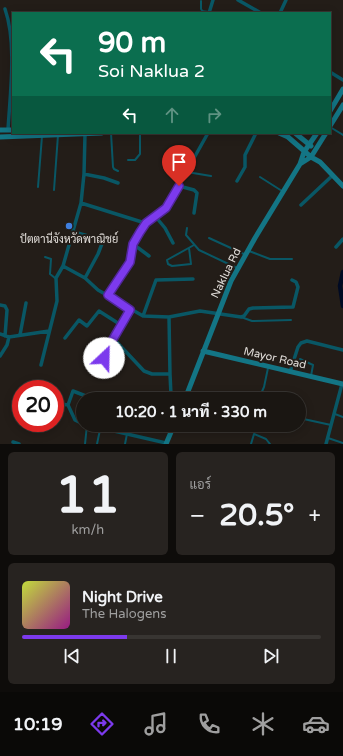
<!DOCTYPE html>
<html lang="th">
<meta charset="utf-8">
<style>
:root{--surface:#1a1612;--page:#272320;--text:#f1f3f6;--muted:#9f9f9f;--line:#383532;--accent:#7c3aed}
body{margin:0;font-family:"Varela Round",Sarabun,sans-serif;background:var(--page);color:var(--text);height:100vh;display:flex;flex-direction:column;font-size:15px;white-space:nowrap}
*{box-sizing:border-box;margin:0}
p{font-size:13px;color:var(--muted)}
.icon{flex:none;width:22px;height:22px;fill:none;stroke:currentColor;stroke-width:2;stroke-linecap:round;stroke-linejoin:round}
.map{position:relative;height:444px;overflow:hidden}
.sheet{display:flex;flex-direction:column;gap:8px;padding:8px;background:#0e0c0a;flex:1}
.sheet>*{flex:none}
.top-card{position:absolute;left:12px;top:12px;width:319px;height:122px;border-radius:0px;box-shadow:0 2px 10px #0003,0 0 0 1px var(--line);background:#0b6e4f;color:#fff;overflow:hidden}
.speed{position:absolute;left:12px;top:380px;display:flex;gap:8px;font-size:20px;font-weight:700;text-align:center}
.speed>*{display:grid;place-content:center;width:52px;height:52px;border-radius:50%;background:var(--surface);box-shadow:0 2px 10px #0003,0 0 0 1px var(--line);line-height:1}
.speed .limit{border:6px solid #d22;background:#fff;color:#111}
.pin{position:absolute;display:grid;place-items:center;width:34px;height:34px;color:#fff;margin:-41px -17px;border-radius:50% 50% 50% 0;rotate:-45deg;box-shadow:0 0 4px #0007}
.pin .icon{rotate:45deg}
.me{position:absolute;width:44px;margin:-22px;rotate:24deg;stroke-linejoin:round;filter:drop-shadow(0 0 3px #0008)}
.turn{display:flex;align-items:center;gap:14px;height:84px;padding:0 20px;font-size:18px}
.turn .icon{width:52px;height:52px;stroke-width:2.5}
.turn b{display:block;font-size:28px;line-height:34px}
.lanes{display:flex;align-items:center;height:38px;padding:0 20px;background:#0003;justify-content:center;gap:20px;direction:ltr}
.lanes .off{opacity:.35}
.big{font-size:30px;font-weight:800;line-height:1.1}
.sheet .widget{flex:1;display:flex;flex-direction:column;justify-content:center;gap:6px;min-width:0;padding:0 14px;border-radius:6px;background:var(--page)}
.sheet .dial{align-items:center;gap:0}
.dial b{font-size:52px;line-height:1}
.song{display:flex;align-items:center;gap:12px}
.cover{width:48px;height:48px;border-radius:6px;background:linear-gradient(135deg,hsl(70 70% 55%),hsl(310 70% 35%))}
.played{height:4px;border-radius:2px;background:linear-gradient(90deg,var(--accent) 35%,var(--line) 35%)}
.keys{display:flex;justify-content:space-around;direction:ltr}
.heat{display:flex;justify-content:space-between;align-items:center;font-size:22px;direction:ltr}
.sheet .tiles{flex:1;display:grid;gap:8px;grid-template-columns:1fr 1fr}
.widget:last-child{grid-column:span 2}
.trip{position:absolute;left:76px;top:392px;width:230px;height:40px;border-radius:20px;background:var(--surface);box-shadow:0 2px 10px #0003,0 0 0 1px var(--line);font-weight:800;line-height:40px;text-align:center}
.tab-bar{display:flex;height:64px;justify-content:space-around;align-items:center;background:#0a0907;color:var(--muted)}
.tab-bar .icon{width:28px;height:28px}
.tab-bar .current{color:var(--accent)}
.tab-bar b{font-size:18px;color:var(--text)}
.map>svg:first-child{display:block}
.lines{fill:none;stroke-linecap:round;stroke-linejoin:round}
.canal{stroke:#000a23;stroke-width:4.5}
.lane{stroke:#095765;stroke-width:2}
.street{stroke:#095765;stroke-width:3.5}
.secondary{stroke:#137585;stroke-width:5}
.route-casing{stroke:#51269a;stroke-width:10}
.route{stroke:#7c3aed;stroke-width:7}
.shop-dot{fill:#3f7fe0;stroke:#231d18;stroke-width:1.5}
.labels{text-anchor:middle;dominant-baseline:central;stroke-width:4;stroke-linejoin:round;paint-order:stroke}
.poi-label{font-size:11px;fill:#e1ddd9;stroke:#231d18}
.street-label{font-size:11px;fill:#e1ddd9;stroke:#231d18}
</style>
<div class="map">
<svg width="343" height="444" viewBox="0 0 343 444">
<rect width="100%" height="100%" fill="#231d18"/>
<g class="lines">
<!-- canal -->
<path class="canal" d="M343,272L340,286L343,306"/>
<!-- lane -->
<path class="lane" d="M201,1V9L203,12
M330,127L343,135
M111,133L113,167L114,169L118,171
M128,160H135L140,154V133
M187,172L211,176
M260,177L282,191
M38,187L42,136
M54,190L58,135
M187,228L186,235L199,250L237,268
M209,238L244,254
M189,248L191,264L172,266L168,264L167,260L194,245
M249,251L270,259H292
M45,257L51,259L50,274L55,278
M241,317L252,321L291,320
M113,338L104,358L105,361L114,369
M300,359L313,365L311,376
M260,396L264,387L268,368
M335,414L343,417
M299,418L331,425
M328,438L343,443
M85,444L87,425
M97,444L101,425
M125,444L127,434
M251,444L254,434L266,439L270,444"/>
<!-- street -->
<path class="street" d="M238,0L261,13
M5,9C17,43 10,94 8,130
M203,13V12L211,13
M209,13L213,0
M280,13L286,0
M330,72L343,80
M84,174L104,178L118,183
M237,181L245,167V155L256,133
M179,186L194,190L197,193L194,213
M81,203L145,223
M301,205L333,175
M155,216L165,228L173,243
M74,232L99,239L103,241L98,254L85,278
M133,244L149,256
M336,247L343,239
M63,266L85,278L98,290L143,316L169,317L200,311L241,317L244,316L249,309L253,308L293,307L298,287L296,282L292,280
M108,295L129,262L134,241L145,223L166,208L208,133
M0,305L5,306L7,310L5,336
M130,310L113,338L144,371L152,374H170
M143,316L156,280L193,279
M169,317L170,374L171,395L185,399
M0,334L9,337L49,331
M20,335L26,303
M65,338L79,320L87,326L99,311L121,325
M0,356L7,345L9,337
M41,365L57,301L56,278L63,266L81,203L84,174L85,134
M290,372L298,347L301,343L307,341L343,350
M55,403L68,405L75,420L83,424
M68,405L73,391L91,398L100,397L107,399
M88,425L166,443
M13,442L19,444
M326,444L342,384"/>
<!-- secondary -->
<path class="secondary" d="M330,111L343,89
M330,126L343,105
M0,130H13
M279,133L288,137L311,157L320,162L343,186
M295,133L311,146
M0,137L102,133
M300,164L311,157L326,133
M203,351L343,384
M185,399L231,281L255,238L300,164L304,152L317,133
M166,444L174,425"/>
</g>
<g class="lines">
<defs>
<path id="route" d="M104,358L109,346L130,310L108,295L130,262L133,244L140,232L146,223L166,208L179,186"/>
</defs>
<!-- route casing -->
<use href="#route" class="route-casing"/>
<!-- route -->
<use href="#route" class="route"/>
</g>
<!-- markers -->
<circle class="shop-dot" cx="69" cy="226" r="4"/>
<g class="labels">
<!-- poi labels -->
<g class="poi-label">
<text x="69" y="239">ปัตตานีจังหวัดพาณิชย์</text>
</g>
<!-- street labels -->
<g class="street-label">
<text transform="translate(226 273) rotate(-64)">Naklua Rd</text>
<text transform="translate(275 358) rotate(13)">Mayor Road</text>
</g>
</g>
</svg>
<div class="speed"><div class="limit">20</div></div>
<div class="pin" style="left:179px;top:186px;background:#d93025"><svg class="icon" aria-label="arrive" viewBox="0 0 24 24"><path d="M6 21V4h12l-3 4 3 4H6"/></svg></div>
<svg class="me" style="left:104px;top:358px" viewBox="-20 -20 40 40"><circle r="19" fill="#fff"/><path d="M0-13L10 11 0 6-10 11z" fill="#7c3aed"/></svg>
<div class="trip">10:20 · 1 นาที · 330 m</div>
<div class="top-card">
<div class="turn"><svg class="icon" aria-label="left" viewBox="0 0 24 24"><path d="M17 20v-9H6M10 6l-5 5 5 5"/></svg><div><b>90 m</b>Soi Naklua 2</div></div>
<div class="lanes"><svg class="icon" aria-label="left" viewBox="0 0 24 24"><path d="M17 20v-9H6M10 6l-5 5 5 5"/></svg><svg class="icon off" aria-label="ahead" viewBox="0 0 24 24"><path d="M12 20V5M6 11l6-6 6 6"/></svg><svg class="icon off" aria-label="right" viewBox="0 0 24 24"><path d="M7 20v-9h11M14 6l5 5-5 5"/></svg></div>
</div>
</div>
<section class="sheet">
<div class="tiles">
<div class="widget dial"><b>11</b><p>km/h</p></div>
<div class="widget"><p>แอร์</p>
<div class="heat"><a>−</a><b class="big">20.5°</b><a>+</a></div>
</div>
<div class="widget">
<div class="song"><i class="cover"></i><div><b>Night Drive</b><p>The Halogens</p></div></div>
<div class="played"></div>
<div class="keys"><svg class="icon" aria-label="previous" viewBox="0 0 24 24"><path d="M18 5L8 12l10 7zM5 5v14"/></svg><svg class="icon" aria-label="pause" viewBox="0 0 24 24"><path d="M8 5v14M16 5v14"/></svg><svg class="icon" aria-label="next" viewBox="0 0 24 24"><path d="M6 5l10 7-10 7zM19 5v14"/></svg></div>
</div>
</div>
</section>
<nav class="tab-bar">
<b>10:19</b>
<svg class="icon current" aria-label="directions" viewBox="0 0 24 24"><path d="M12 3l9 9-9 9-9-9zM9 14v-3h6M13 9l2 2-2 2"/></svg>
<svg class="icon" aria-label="music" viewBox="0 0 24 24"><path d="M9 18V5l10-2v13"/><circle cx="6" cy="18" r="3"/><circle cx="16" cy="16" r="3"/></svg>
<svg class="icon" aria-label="phone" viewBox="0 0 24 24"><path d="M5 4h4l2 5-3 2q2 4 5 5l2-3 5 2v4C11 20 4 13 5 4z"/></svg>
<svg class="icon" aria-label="climate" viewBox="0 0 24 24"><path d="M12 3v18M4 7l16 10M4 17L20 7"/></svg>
<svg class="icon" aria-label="car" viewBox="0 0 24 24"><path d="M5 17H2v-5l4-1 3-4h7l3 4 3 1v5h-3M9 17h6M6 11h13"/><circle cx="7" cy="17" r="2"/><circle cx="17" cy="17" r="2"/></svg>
</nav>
